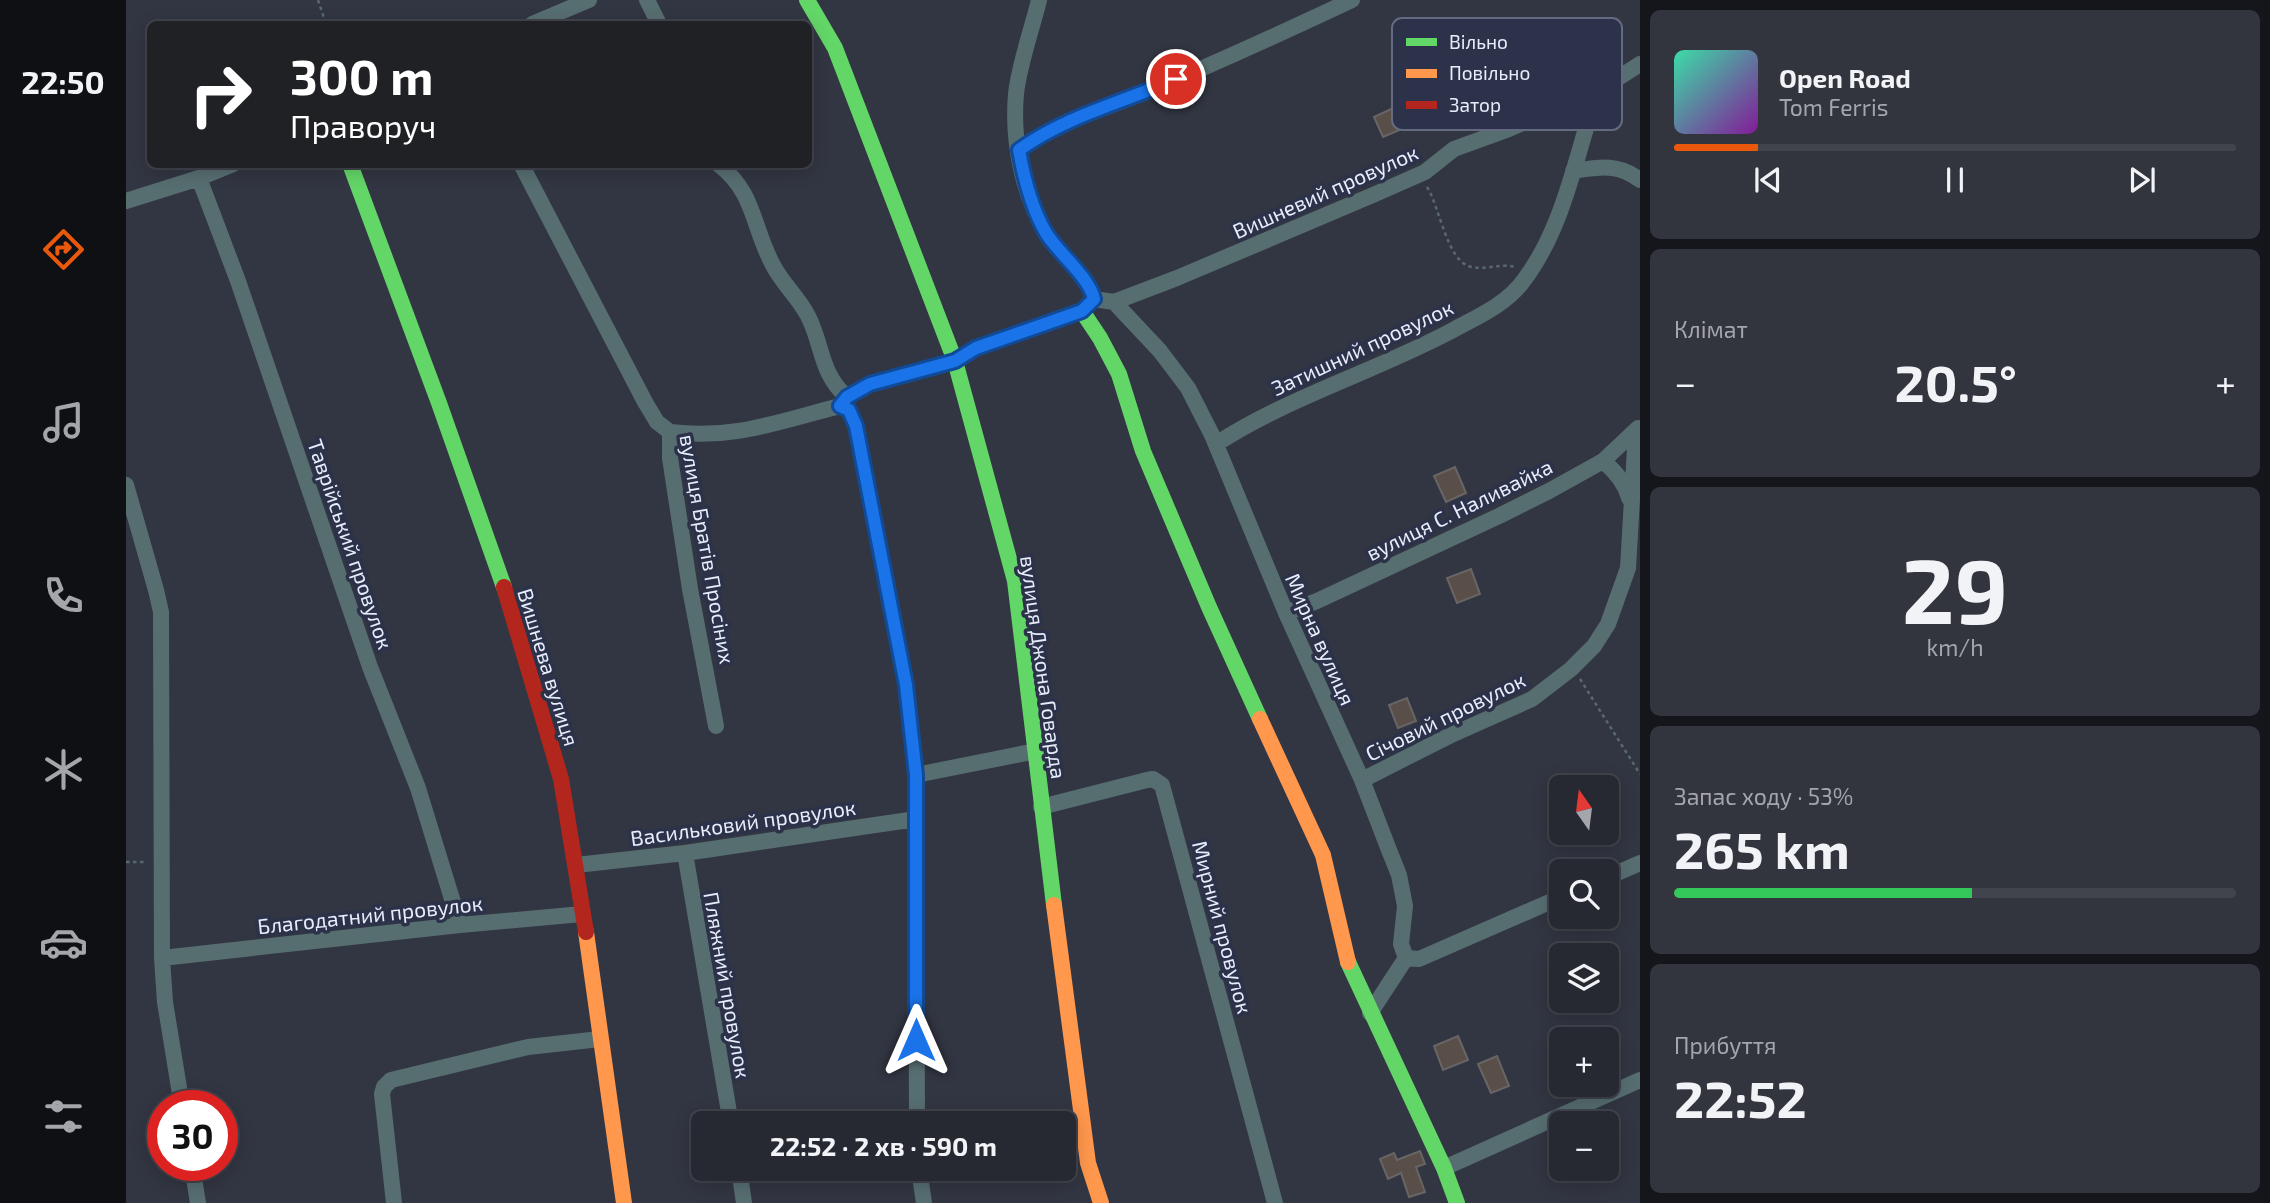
<!DOCTYPE html>
<html lang="uk">
<meta charset="utf-8">
<style>
:root{--surface:#262832;--page:#32343e;--text:#f1f3f6;--muted:#a4a6ac;--line:#42444d;--accent:#ea580c}
body{margin:0;font-family:"Exo 2",sans-serif;background:var(--page);color:var(--text);height:100vh;display:flex;flex-direction:column;font-size:26px;white-space:nowrap}
*{box-sizing:border-box;margin:0}
p{font-size:23px;color:var(--muted)}
.icon{flex:none;width:38px;height:38px;fill:none;stroke:currentColor;stroke-width:2;stroke-linecap:round;stroke-linejoin:round}
.map{position:relative;flex:1;overflow:hidden}
.panel{display:flex;flex-direction:column;gap:10px;padding:10px;background:#15161c;width:630px}
.panel>*{flex:none}
.hud{position:absolute;left:21px;top:21px;width:665px;height:147px;border-radius:10px;box-shadow:0 4px 18px #0003,0 0 0 2px var(--line);background:#202124;color:#fff;overflow:hidden}
.needle{width:46px;rotate:346deg}
.buttons{position:absolute;left:1423px;top:775px;display:grid;gap:14px}
.buttons a{display:grid;place-items:center;width:70px;height:70px;border-radius:10px;background:var(--surface);box-shadow:0 4px 18px #0003,0 0 0 2px var(--line);font-size:35px}
.speed{position:absolute;left:21px;top:1090px;display:flex;gap:14px;font-size:35px;font-weight:700;text-align:center}
.speed>*{display:grid;place-content:center;width:91px;height:91px;border-radius:50%;background:var(--surface);box-shadow:0 4px 18px #0003,0 0 0 2px var(--line);line-height:1}
.speed .limit{border:10px solid #d22;background:#fff;color:#111}
.pin{position:absolute;display:grid;place-items:center;width:60px;height:60px;color:#fff;margin:-30px;border:4px solid #fff;border-radius:50%;box-shadow:0 2px 7px #0007}
.me{position:absolute;width:77px;margin:-38px;rotate:0deg;stroke-linejoin:round;filter:drop-shadow(0 0 5px #0008)}
.turn{display:flex;align-items:center;gap:24px;height:147px;padding:0 28px;font-size:32px}
.turn .icon{width:91px;height:91px;stroke-width:2.5}
.turn b{display:block;font-size:49px;line-height:60px}
.big{font-size:52px;font-weight:700;line-height:1.1}
.panel .tile{flex:1;display:flex;flex-direction:column;justify-content:center;gap:10px;min-width:0;padding:0 24px;border-radius:10px;background:var(--page)}
.panel .dial{align-items:center;gap:0}
.dial b{font-size:91px;line-height:1}
.song{display:flex;align-items:center;gap:21px}
.cover{width:84px;height:84px;border-radius:10px;background:linear-gradient(135deg,hsl(160 70% 55%),hsl(290 70% 35%))}
.played{height:7px;border-radius:4px;background:linear-gradient(90deg,var(--accent) 15%,var(--line) 15%)}
.keys{display:flex;justify-content:space-around;direction:ltr}
.heat{display:flex;justify-content:space-between;align-items:center;font-size:38px;direction:ltr}
.charge{height:10px;border-radius:5px;background:linear-gradient(90deg,#34c759 53%,var(--line) 0)}
.trip{position:absolute;left:565px;top:1111px;width:385px;height:70px;border-radius:10px;background:var(--surface);box-shadow:0 4px 18px #0003,0 0 0 2px var(--line);font-weight:700;line-height:70px;text-align:center}
main{display:flex;flex:1;min-height:0}
.tabs{display:flex;flex-direction:column;width:126px;justify-content:space-around;align-items:center;background:#0f1014;color:var(--muted)}
.tabs .icon{width:49px;height:49px}
.tabs .active{color:var(--accent)}
.tabs b{font-size:32px;color:var(--text)}
.map>svg:first-child{display:block}
.building{fill:#5a4f48;stroke:#686566;stroke-width:2}
.lines{fill:none;stroke-linecap:round;stroke-linejoin:round}
.path{stroke:#58696c;stroke-width:2.5;stroke-dasharray:3.5 3.5;stroke-linecap:butt}
.street{stroke:#576e71;stroke-width:16}
.fast{stroke:#63d668;stroke-width:16}
.slow{stroke:#ff974d;stroke-width:16}
.jam{stroke:#b3261e;stroke-width:16}
.route-casing{stroke:#114b97;stroke-width:18}
.route{stroke:#1a73e8;stroke-width:12}
.labels{text-anchor:middle;dominant-baseline:central;stroke-width:7;stroke-linejoin:round;paint-order:stroke}
.street-label{font-size:21px;fill:#e8edfc;stroke:#2b3249}
.key{fill:#2b3249;stroke:#646a7f;stroke-width:2}
.key-label{font-size:19px;fill:#e8edfc}
</style>
<main>
<nav class="tabs">
<b>22:50</b>
<svg class="icon active" aria-label="directions" viewBox="0 0 24 24"><path d="M12 3l9 9-9 9-9-9zM9 14v-3h6M13 9l2 2-2 2"/></svg>
<svg class="icon" aria-label="music" viewBox="0 0 24 24"><path d="M9 18V5l10-2v13"/><circle cx="6" cy="18" r="3"/><circle cx="16" cy="16" r="3"/></svg>
<svg class="icon" aria-label="phone" viewBox="0 0 24 24"><path d="M5 4h4l2 5-3 2q2 4 5 5l2-3 5 2v4C11 20 4 13 5 4z"/></svg>
<svg class="icon" aria-label="climate" viewBox="0 0 24 24"><path d="M12 3v18M4 7l16 10M4 17L20 7"/></svg>
<svg class="icon" aria-label="car" viewBox="0 0 24 24"><path d="M5 17H2v-5l4-1 3-4h7l3 4 3 1v5h-3M9 17h6M6 11h13"/><circle cx="7" cy="17" r="2"/><circle cx="17" cy="17" r="2"/></svg>
<svg class="icon" aria-label="filters" viewBox="0 0 24 24"><path d="M4 7h16M4 17h16"/><circle cx="9" cy="7" r="2"/><circle cx="15" cy="17" r="2"/></svg>
</nav>
<div class="map">
<svg width="1514" height="1203" viewBox="0 0 1514 1203">
<rect width="100%" height="100%" fill="#323642"/>
<!-- building -->
<path class="building" d="M1267,108L1276,129L1257,137L1248,117Z
M1329,467L1340,493L1320,502L1308,476Z
M1345,569L1354,594L1331,603L1321,578Z
M1281,698L1290,721L1272,728L1263,705Z
M1332,1036L1342,1060L1317,1070L1308,1046Z
M1371,1056L1383,1086L1365,1093L1352,1064Z
M1294,1151L1299,1164L1290,1167L1299,1192L1283,1197L1275,1173L1262,1179L1254,1159L1268,1153L1271,1160Z"/>
<g class="lines">
<!-- path -->
<path class="path" d="M192,0L200,24
M1301,187C1314,207 1321,263 1346,267C1361,270 1375,263 1390,267
M1454,679L1514,774
M0,862H21"/>
<!-- street -->
<path class="street" d="M521,0L533,24
M913,0C906,29 893,65 890,94C886,140 896,195 921,234C933,254 963,279 968,299
M406,24L463,0
M893,150C936,119 987,106 1035,86C1099,59 1162,30 1226,0
M395,164L519,402L531,422L544,432
M592,164C630,193 626,228 648,267C657,284 673,298 682,316C697,345 694,374 721,397
M1447,171C1473,167 1492,163 1514,180
M73,178L112,281L244,667L292,788L334,925
M0,201L73,178L107,164
M968,299L988,302L1051,278L1247,195L1299,172L1328,149L1383,129L1475,89L1514,64
M988,302L1034,351L1062,388L1086,435L1160,613L1236,780L1263,850L1273,875L1279,906L1275,944L1280,958L1244,1013
M714,406L723,410L730,427L780,685L790,775L791,1124
M544,432C608,440 654,421 714,406L721,397L744,384L829,361L850,348L956,311L964,303
M544,432V458L564,589L590,726
M1090,444C1164,396 1251,371 1329,329C1353,316 1382,303 1398,280C1436,230 1449,161 1468,102L1475,89
M1477,461C1489,471 1499,482 1503,498
M0,485L30,590L35,612L36,958L39,1002L56,1106
M1160,613L1191,601L1375,515L1423,491L1477,461L1512,428
M790,775L910,751
M1236,780L1323,736L1406,699L1445,669L1468,646L1482,624L1502,568L1510,431
M915,807L1021,780L1027,779L1036,785L1149,1203
M559,853L605,1124
M450,865L559,853L790,819
M1480,878L1514,863
M36,958L334,925L456,914
M1280,958L1293,959L1435,897
M66,1166L72,1203
M1318,1168L1514,1080
M613,1169L618,1203
M793,1169L798,1203
M268,1203L256,1094L258,1087L265,1080L402,1047L474,1039"/>
<!-- fast -->
<path class="fast" d="M681,0L709,48L829,361L889,581L928,905
M224,164L313,403L378,587
M956,311L974,338L993,374L1017,451L1083,607L1134,719
M1222,962L1318,1168L1331,1203"/>
<!-- slow -->
<path class="slow" d="M1134,719L1197,855L1222,962
M928,905L962,1163L975,1203
M460,932L498,1203"/>
<!-- jam -->
<path class="jam" d="M378,587L435,779L460,932"/>
</g>
<g class="lines">
<defs>
<path id="route" d="M790,1040V775L780,685L730,426L723,410L714,406L721,397L744,384L829,361L850,348L956,311L968,299C963,277 933,254 920,233C905,207 898,179 893,150C940,116 998,102 1050,79"/>
</defs>
<!-- route casing -->
<use href="#route" class="route-casing"/>
<!-- route -->
<use href="#route" class="route"/>
</g>
<g class="labels">
<!-- street labels -->
<g class="street-label">
<text transform="translate(1199 191) rotate(-24)">Вишневий провулок</text>
<text transform="translate(1236 347) rotate(-25)">Затишний провулок</text>
<text transform="translate(1333 509) rotate(-26)">вулиця С. Наливайка</text>
<text transform="translate(225 544) rotate(71)">Таврійський провулок</text>
<text transform="translate(582 549) rotate(80)">вулиця Братів Просіних</text>
<text transform="translate(1195 639) rotate(66)">Мирна вулиця</text>
<text transform="translate(423 667) rotate(73)">Вишнева вулиця</text>
<text transform="translate(918 667) rotate(82)">вулиця Джона Говарда</text>
<text transform="translate(1319 716) rotate(-26)">Січовий провулок</text>
<text transform="translate(617 822) rotate(-8)">Васильковий провулок</text>
<text transform="translate(244 914) rotate(-6)">Благодатний провулок</text>
<text transform="translate(1097 927) rotate(75)">Мирний провулок</text>
<text transform="translate(602 985) rotate(80)">Пляжний провулок</text>
</g>
</g>
<!-- legend -->
<rect x="1266" y="18" width="230" height="112" rx="10" class="key"/>
<rect x="1280" y="38" width="31" height="8" fill="#63d668"/>
<rect x="1280" y="69" width="31" height="9" fill="#ff974d"/>
<rect x="1280" y="101" width="31" height="8" fill="#b3261e"/>
<g class="key-label">
<text x="1323" y="49">Вільно</text>
<text x="1323" y="80">Повільно</text>
<text x="1323" y="112">Затор</text>
</g>
</svg>
<div class="buttons">
<a><svg class="needle" viewBox="-14 -14 28 28"><path d="M0-13l5 13h-10z" fill="#e53935"/><path d="M0 13l5-13h-10z" fill="#a4a6ac"/></svg></a>
<a><svg class="icon" aria-label="search" viewBox="0 0 24 24"><circle cx="10" cy="10" r="6"/><path d="M15 15l6 6"/></svg></a>
<a><svg class="icon" aria-label="layers" viewBox="0 0 24 24"><path d="M12 4l9 5-9 5-9-5zM3 14l9 5 9-5"/></svg></a>
<a>+</a>
<a>−</a>
</div>
<div class="speed"><div class="limit">30</div></div>
<div class="pin" style="left:1050px;top:79px;background:#d93025"><svg class="icon" aria-label="arrive" viewBox="0 0 24 24"><path d="M6 21V4h12l-3 4 3 4H6"/></svg></div>
<svg class="me" style="left:790px;top:1040px" viewBox="-20 -20 40 40"><path d="M0-17L14 15 0 8-14 15z" fill="#1a73e8" stroke="#fff" stroke-width="4"/></svg>
<div class="trip">22:52 · 2 хв · 590 m</div>
<div class="hud">
<div class="turn"><svg class="icon" aria-label="right" viewBox="0 0 24 24"><path d="M7 20v-9h11M14 6l5 5-5 5"/></svg><div><b>300 m</b>Праворуч</div></div>
</div>
</div>
<section class="panel">
<div class="tile">
<div class="song"><i class="cover"></i><div><b>Open Road</b><p>Tom Ferris</p></div></div>
<div class="played"></div>
<div class="keys"><svg class="icon" aria-label="previous" viewBox="0 0 24 24"><path d="M18 5L8 12l10 7zM5 5v14"/></svg><svg class="icon" aria-label="pause" viewBox="0 0 24 24"><path d="M8 5v14M16 5v14"/></svg><svg class="icon" aria-label="next" viewBox="0 0 24 24"><path d="M6 5l10 7-10 7zM19 5v14"/></svg></div>
</div>
<div class="tile"><p>Клімат</p>
<div class="heat"><a>−</a><b class="big">20.5°</b><a>+</a></div>
</div>
<div class="tile dial"><b>29</b><p>km/h</p></div>
<div class="tile"><p>Запас ходу · 53%</p><b class="big">265 km</b><div class="charge"></div></div>
<div class="tile"><p>Прибуття</p><b class="big">22:52</b></div>
</section>
</main>
